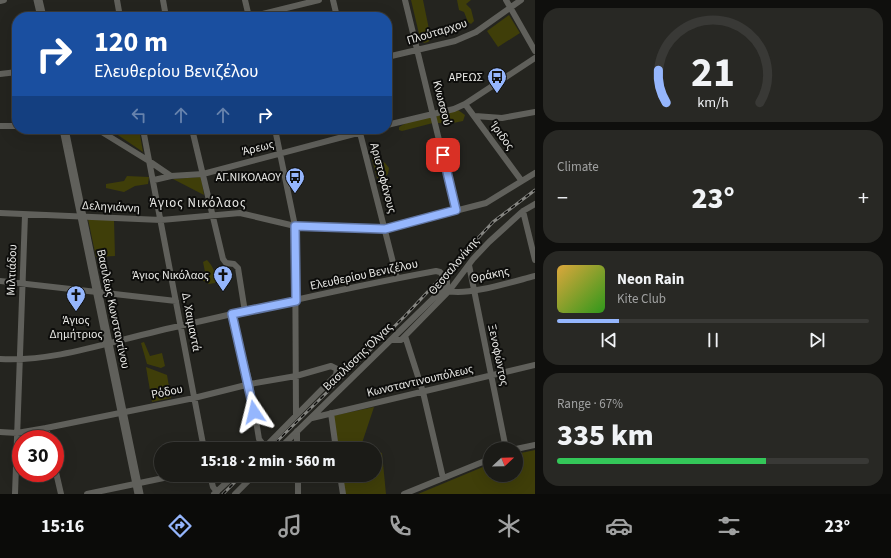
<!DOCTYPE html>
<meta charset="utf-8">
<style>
:root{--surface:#1b1b17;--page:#282824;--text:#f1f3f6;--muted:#a0a1a1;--line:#393936;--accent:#95b6fd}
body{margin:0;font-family:"Source Sans 3",sans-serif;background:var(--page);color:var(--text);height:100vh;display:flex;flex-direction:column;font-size:15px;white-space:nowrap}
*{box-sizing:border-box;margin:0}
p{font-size:13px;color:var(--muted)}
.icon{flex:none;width:22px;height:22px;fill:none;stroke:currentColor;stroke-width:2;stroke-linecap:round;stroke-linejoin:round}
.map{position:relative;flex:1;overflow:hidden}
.sheet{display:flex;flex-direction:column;gap:8px;padding:8px;background:#0f0f0d;width:356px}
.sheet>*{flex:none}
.hud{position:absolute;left:12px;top:12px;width:380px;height:122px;border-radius:16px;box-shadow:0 4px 16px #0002,0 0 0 1px var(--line);background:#1a4fa0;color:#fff;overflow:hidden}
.needle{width:26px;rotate:68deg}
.controls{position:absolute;left:483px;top:442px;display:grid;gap:8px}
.controls a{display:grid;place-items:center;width:40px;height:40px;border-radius:50%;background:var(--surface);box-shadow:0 4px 16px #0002,0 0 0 1px var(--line);font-size:20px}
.speed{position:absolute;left:12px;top:430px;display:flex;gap:8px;font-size:20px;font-weight:700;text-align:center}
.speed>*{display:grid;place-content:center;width:52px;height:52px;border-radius:50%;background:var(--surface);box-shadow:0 4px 16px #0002,0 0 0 1px var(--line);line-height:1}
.speed .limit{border:6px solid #d22;background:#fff;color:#111}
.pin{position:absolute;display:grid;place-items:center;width:34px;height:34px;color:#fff;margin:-17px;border-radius:8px;box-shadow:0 2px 6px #0006}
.me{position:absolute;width:44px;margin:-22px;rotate:350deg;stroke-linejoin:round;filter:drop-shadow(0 0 3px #0008)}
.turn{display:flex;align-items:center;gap:14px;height:84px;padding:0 16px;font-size:18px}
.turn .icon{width:52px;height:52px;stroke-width:2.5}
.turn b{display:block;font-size:28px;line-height:34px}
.lanes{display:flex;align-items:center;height:38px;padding:0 16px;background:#0003;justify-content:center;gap:20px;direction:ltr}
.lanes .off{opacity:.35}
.big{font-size:30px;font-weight:800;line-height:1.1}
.sheet .tile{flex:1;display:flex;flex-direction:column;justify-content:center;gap:6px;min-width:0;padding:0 14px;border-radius:16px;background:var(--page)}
.sheet .dial{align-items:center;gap:0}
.dial svg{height:104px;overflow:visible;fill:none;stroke:var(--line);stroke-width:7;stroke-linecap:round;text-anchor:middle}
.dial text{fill:var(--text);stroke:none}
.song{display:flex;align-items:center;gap:12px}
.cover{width:48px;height:48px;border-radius:6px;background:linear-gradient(135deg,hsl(40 70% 55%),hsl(110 70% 35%))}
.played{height:4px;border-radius:2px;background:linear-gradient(90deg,var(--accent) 20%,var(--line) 20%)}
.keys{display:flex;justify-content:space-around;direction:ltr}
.heat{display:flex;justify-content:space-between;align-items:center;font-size:22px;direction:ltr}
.charge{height:6px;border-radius:3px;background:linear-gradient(90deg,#34c759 67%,var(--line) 0)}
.trip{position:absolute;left:154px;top:442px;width:228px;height:40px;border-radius:20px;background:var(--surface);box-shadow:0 4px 16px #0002,0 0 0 1px var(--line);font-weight:800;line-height:40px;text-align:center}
.menu{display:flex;height:64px;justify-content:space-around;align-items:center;background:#0b0b09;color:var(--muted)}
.menu .icon{width:28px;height:28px}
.menu .current{color:var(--accent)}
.menu b{font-size:18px;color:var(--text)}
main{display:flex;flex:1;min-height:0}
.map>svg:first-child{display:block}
.green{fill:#3f3e09}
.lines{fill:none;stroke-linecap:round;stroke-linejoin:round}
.street{stroke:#60605b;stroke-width:6}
.secondary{stroke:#60605b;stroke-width:9}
.rail-casing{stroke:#868682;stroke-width:3}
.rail{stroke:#0d0d0b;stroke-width:1.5;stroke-dasharray:4.5;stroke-linecap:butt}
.route-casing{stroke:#6176a4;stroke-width:10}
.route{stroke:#95b6fd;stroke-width:7}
.labels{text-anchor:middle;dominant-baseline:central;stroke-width:4;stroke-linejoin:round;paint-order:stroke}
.street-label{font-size:12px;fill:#e9e9e6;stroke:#0d0d0b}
.poi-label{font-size:12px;fill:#e9e9e6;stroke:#0d0d0b;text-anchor:end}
.neighbourhood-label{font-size:13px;letter-spacing:1px;fill:#e9e9e6;stroke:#0d0d0b}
</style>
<main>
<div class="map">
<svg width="535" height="494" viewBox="0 0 535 494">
<rect width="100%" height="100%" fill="#24241f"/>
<!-- green -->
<path class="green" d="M411,0H423L431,39L428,42L424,43L420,38Z
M457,0H481H471L466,4L471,9L474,21L471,24L468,22L464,12L459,10Z
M509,15L520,33L498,47L487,31Z
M458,110L465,115L463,121L443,125L441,123H433L402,131L399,130V127L406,123Z
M109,129H139L143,152Z
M374,157L385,163L389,168L388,174L382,179L377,178L372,159Z
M127,176L149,177L148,184L135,186L124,192L106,188V184L124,181Z
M201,177L204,195L173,179Z
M88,219L114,220L115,256L96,257Z
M207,260C213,266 217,275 215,283L209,284L202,280L205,272L203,262Z
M144,342L150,356L162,353L165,366L161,368L147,364L141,343Z
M146,367L167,375L171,398L152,402Z
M374,407L361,446L370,449H337L332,416Z
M535,450V494H418L490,464V475H516V454Z
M375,451L382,453L386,494H343L340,475H375Z"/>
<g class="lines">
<!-- street -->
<path class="street" d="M117,0L120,17
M163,0L166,17
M245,0L249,17
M333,0L337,17
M405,0L456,210
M506,0L535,51
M0,1L4,0
M250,17L319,0
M387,57L455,41L476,32L521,0
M0,74L17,72
M465,104L521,180
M475,116L502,118L535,112
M387,125L454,109L465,104L535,58
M0,126H17
M51,129H75
M97,129L149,161L171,176L203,174L373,129
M143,129L204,449
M192,129L223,259L226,263L234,264L238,268L245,312
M275,129L295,226L296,415
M359,129L397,278
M154,180L171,176
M523,211L535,260
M0,213L161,220L240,213L295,226L385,229L486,203L535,173
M469,265L506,449
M0,281L176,301
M449,291C467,296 515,281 535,276
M232,314L250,384L259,439L265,447
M405,336L423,392L443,478
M392,340H401L449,291L473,259L489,242L523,211L535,204
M0,359C53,362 106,343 158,331C250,310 343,288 436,271L440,272L447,280V285L279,449
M331,413L336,449
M312,418L535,365
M46,428L49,439
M297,431V449
M0,432L17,433L46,428L194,398L250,384L296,376L331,366L337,369L336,375L263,449
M516,449L535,445
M55,468L61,494
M210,475L213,487L217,492
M298,475V494
M340,475L343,494
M15,494L25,215
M87,494L178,475
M214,494L235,475
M235,494L254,475
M404,494L490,459"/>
<!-- secondary -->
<path class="secondary" d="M38,0L42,17
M64,129L139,494"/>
<defs>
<path id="rail" d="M269,449L405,316L493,222L535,190
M223,494L242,475"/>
</defs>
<!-- rail casing -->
<use href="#rail" class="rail-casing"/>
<!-- rail -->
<use href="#rail" class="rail"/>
</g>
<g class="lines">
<defs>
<path id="route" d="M254,412L232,314L296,301L295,226L385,229L456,210L443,155"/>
</defs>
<!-- route casing -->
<use href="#route" class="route-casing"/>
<!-- route -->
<use href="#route" class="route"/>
</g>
<!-- icons -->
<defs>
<symbol id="bus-pin" viewBox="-11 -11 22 30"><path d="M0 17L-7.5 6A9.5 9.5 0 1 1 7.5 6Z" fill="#95b6fd" stroke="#0d0d0b"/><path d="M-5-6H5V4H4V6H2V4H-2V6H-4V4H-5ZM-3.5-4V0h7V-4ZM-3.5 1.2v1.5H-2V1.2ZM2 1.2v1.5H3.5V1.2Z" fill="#111"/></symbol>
<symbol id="church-pin" viewBox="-11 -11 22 30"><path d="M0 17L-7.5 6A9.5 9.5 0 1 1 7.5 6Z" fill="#95b6fd" stroke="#0d0d0b"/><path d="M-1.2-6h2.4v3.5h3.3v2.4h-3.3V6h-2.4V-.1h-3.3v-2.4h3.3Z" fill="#111"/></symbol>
</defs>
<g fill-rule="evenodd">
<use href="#bus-pin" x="486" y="66" width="22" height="30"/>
<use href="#bus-pin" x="284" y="166" width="22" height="30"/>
<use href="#church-pin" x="212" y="264" width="22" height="30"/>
<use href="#church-pin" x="65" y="284" width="22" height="30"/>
</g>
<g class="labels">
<!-- street labels -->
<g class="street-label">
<text transform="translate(437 32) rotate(-17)">Πλούταρχου</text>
<text transform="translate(442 103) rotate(76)">Κνωσσού</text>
<text transform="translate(502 136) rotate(54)">Ίριδος</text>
<text transform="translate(258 148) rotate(-14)">Άρεως</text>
<text transform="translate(383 178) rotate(75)">Αριστοφάνους</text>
<text transform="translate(111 207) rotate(3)">Δεληγιάννη</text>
<text transform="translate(454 266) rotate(-50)">Θεσσαλονίκης</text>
<text transform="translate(12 270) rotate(-88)">Μιλτιάδου</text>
<text transform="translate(364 275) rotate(-12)">Ελευθερίου Βενιζέλου</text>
<text transform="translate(490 275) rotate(-12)">Θράκης</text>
<text transform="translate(113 309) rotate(78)">Βασιλέως Κωνσταντίνου</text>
<text transform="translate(191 322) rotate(79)">Δ. Χαιμαντά</text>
<text transform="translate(498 355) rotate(78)">Ξενοφώντος</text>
<text transform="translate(358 357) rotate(-44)">Βασιλίσσης Όλγας</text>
<text transform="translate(420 381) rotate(-13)">Κωνσταντινουπόλεως</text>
<text transform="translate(167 392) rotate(-11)">Ρόδου</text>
</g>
<!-- poi labels -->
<g class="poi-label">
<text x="483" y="77">ΑΡΕΩΣ</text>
<text x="281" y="177">ΑΓ.ΝΙΚΟΛΑΟΥ</text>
<text x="209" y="275">Άγιος Νικόλαος</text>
<text x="76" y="320" text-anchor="middle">Άγιος<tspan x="76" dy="14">Δημήτριος</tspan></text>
</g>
<!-- neighbourhood labels -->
<g class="neighbourhood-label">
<text x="198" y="203">Άγιος Νικόλαος</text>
</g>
</g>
</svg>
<div class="controls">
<a><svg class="needle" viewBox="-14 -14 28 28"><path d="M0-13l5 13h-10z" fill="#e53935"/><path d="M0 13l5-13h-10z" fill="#a0a1a1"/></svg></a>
</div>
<div class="speed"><div class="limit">30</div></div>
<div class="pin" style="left:443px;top:155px;background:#d93025"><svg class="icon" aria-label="arrive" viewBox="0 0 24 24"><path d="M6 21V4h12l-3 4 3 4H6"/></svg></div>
<svg class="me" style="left:254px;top:412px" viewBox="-20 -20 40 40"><path d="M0-17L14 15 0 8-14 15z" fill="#95b6fd" stroke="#fff" stroke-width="4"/></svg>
<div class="trip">15:18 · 2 min · 560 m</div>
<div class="hud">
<div class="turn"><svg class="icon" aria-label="right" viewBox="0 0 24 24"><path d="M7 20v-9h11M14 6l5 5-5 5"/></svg><div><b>120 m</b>Ελευθερίου Βενιζέλου</div></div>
<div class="lanes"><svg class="icon off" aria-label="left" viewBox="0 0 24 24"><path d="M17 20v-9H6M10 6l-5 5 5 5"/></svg><svg class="icon off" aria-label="ahead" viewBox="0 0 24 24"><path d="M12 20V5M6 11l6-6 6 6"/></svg><svg class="icon off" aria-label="ahead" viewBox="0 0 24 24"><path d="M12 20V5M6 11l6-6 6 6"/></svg><svg class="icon" aria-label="right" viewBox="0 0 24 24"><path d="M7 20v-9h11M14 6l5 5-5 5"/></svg></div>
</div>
</div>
<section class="sheet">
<div class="tile dial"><svg viewBox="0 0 100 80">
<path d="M14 69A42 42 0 1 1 86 69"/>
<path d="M14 69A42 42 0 0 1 8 44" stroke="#95b6fd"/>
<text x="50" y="56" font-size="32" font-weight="700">21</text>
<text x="50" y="72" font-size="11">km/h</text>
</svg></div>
<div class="tile"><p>Climate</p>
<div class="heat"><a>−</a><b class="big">23°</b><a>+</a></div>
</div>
<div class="tile">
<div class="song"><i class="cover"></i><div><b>Neon Rain</b><p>Kite Club</p></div></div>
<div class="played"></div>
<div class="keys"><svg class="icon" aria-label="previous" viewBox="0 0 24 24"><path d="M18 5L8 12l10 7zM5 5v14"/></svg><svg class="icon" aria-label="pause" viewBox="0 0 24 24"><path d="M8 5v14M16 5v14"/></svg><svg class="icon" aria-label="next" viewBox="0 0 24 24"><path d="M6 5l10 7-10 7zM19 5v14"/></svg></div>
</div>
<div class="tile"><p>Range · 67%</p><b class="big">335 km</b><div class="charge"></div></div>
</section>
</main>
<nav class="menu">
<b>15:16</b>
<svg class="icon current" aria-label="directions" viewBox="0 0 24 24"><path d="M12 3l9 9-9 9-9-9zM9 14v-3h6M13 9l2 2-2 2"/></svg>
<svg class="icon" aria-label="music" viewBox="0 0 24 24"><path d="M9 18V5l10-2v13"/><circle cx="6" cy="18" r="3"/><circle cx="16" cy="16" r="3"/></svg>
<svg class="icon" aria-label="phone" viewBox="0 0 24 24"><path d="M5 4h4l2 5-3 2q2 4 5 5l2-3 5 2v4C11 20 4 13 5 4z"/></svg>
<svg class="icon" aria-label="climate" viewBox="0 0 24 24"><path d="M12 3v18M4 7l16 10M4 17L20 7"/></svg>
<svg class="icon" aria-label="car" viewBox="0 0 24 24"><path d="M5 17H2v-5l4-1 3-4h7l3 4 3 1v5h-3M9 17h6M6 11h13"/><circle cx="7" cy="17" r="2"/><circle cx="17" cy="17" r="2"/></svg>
<svg class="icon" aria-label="filters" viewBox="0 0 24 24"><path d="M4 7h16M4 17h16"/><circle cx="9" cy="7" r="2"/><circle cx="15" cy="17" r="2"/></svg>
<b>23°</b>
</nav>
